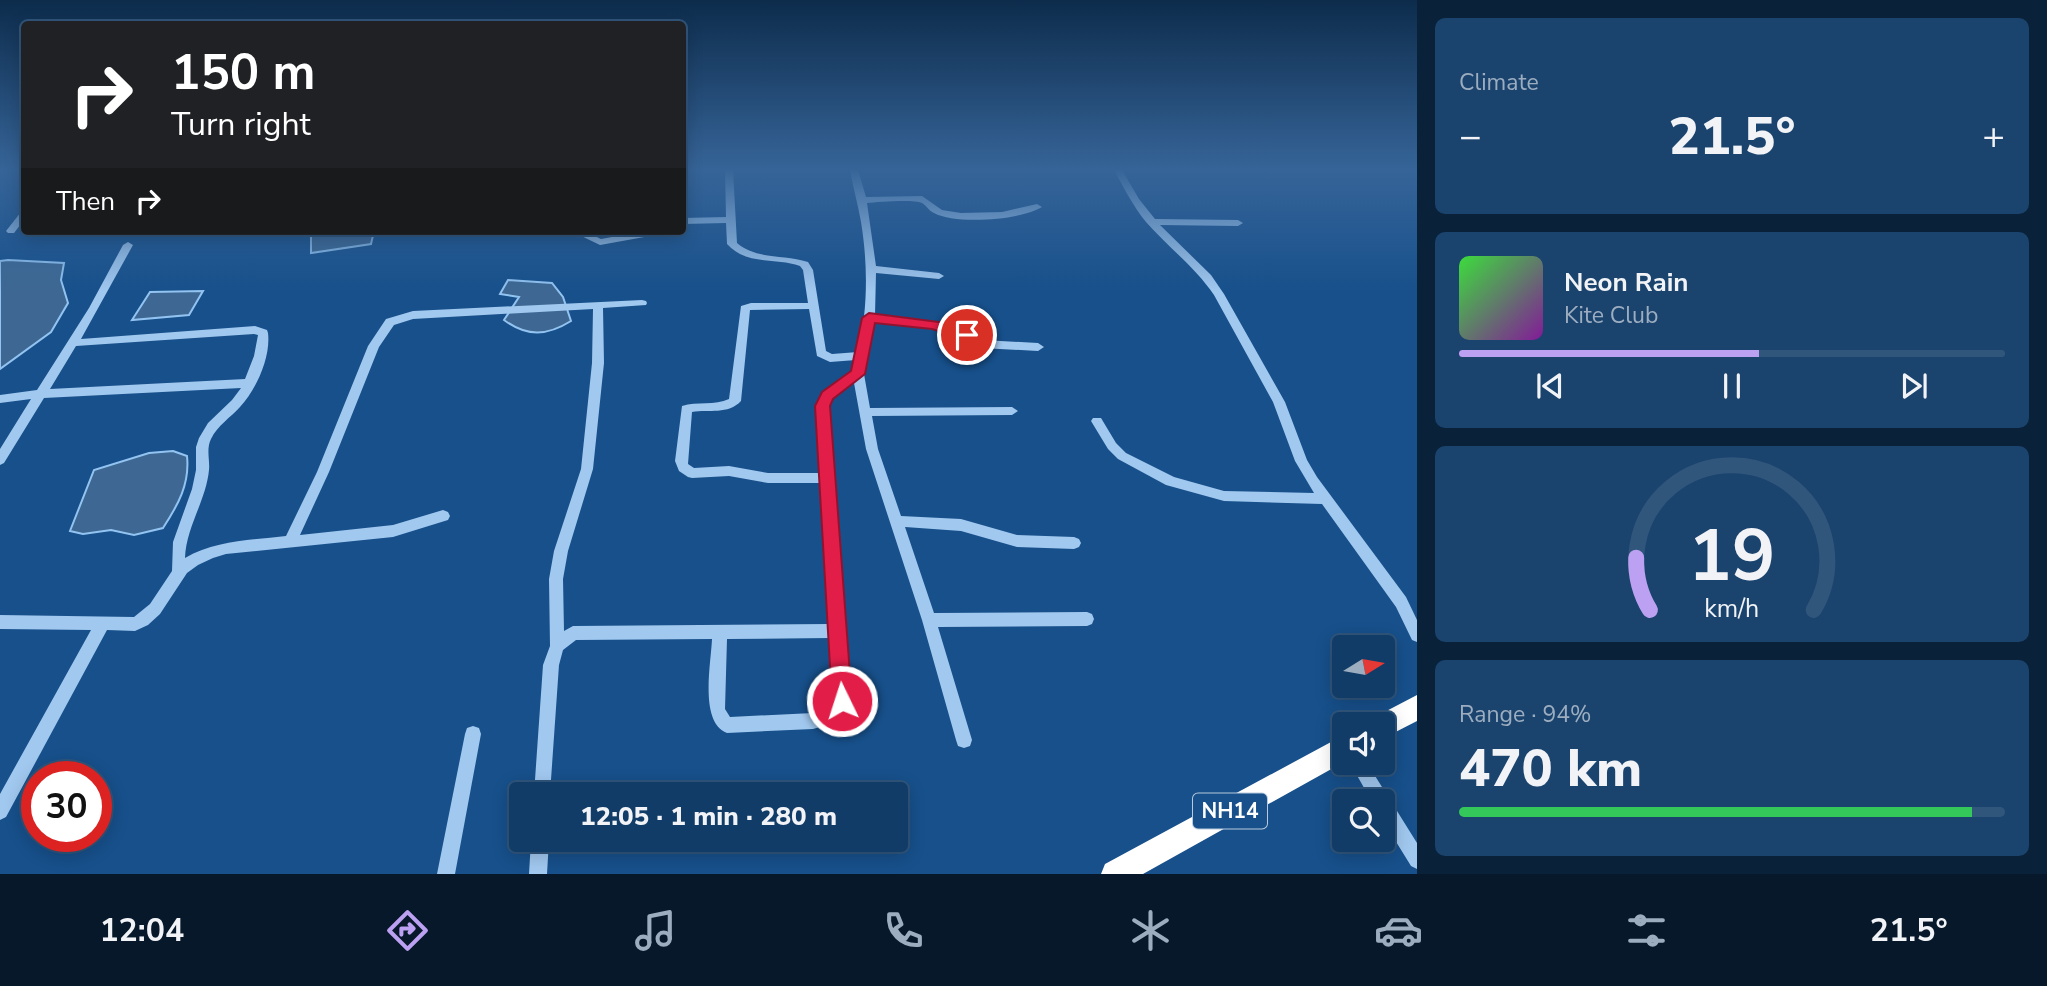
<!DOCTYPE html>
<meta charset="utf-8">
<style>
:root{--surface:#113c68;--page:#1a436e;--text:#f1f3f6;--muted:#9cadc0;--line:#30567c;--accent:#bca0f2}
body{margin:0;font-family:"Nunito Sans",sans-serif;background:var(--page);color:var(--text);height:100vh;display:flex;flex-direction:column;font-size:26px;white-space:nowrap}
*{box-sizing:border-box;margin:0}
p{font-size:23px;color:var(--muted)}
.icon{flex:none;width:38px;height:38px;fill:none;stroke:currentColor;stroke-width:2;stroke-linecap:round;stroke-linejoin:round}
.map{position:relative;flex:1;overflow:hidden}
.drawer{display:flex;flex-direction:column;gap:18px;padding:18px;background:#092139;width:630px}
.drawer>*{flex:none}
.hud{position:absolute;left:21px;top:21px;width:665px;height:214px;border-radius:7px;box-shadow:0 4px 18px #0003,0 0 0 2px var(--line);background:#202124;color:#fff;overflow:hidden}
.needle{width:46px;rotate:79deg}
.fabs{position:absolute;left:1332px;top:635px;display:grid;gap:14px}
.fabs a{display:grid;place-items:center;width:63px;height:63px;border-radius:7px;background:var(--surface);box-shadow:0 4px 18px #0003,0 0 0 2px var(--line);font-size:35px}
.speed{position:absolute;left:21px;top:761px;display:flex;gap:14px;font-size:35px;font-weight:700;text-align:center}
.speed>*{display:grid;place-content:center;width:91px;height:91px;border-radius:50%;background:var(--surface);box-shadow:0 4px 18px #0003,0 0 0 2px var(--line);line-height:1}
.speed .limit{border:10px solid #d22;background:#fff;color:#111}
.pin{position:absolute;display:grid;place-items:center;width:60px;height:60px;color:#fff;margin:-30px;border:4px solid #fff;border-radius:50%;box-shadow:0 2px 7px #0007}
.me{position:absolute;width:77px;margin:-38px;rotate:356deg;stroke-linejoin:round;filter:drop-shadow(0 0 5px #0008)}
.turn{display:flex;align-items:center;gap:24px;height:147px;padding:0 35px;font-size:32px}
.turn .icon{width:91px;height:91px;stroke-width:2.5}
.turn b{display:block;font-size:49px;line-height:60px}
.then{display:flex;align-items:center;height:66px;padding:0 35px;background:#0003;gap:14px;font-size:26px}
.big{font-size:52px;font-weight:800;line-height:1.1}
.drawer .tile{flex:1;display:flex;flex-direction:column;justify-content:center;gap:10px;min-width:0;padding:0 24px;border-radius:10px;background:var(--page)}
.drawer .dial{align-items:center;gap:0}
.dial svg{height:182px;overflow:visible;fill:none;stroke:var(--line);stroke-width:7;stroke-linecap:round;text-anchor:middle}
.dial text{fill:var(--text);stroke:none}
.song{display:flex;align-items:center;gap:21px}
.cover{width:84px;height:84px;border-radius:10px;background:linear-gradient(135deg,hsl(120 70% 55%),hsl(290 70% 35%))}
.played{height:7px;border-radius:4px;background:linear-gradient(90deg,var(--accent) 55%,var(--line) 55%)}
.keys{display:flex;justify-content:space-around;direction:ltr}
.heat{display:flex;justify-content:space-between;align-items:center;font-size:38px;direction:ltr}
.charge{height:10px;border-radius:5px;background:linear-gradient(90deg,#34c759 94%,var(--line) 0)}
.trip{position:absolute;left:509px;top:782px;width:399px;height:70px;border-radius:7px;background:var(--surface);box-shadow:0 4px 18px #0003,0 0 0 2px var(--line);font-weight:800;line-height:70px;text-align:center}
.tabs{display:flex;height:112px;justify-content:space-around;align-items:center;background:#07182a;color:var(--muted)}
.tabs .icon{width:49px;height:49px}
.tabs .active{color:var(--accent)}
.tabs b{font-size:32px;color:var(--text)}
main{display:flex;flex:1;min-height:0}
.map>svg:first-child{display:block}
.water{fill:#3e6893;stroke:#93c4f1;stroke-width:2}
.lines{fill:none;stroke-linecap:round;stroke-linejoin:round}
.minor{fill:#a1c8ef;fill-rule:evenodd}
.highway{fill:#fff;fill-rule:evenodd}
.route{fill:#e11d48;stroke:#92132f;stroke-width:2}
.labels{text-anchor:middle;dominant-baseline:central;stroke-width:7;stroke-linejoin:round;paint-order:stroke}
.shield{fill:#17508b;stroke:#b9cadc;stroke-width:2}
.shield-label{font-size:21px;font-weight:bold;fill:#fff}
</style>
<main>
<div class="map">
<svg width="1417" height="874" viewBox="0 0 1417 874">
<rect width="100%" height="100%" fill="#17508b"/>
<!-- water -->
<path class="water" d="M311,231H374L371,244L311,253Z
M8,260L64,263L61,280L68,303L51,332L0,369V261Z
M508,280L552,283L563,297L571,321C547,336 527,337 504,320L519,297L500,294Z
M203,291L189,315L132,320L150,292Z
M173,451L187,456C190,484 178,505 163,528L134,535L111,530L83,534L70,531L94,470L149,453Z"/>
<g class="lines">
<!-- minor -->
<path class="minor" d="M725,170H733L737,243C757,260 784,254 808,262L813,270L826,351L832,354L858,352C868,309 868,265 861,222C858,205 853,187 850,170H858L866,197L922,196L942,210L961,213L1002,212L1037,204L1042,207C1021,220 956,225 934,213C929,211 926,205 922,203C914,199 877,202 867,203L876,266L939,273L944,276L939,279L876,273L875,315L954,325L983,340L1038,343L1044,347L1038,351L981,348L952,332L874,322L864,374L870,408L1012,407L1018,411L1012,415L872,416L878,449L901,516L961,519L1017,535L1074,537L1079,539L1081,543L1079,547L1074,549L1017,547L961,531L905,527L934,613L1087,612L1092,614L1094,619L1092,624L1087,626L938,627L972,740L970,746L964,748L958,746L956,740L922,620L866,449L854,383L832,399L829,406L850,701L837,722L813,729L727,733C699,722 711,664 712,639L576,640L563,650L559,665L550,794H534L543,665L550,646L549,579L554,551L581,469L592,363L593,309L413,319L394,325L379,347L329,472L300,535L393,525L443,510L448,512L450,516L448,520L393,537L226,554L213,558L198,565L187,573L160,614L148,625L135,631L107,630L6,817L0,820V794L91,630L0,629V615L134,617L150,604L172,571L173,542L192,489L196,470V447L199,438L208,423L232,400L241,388L44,398L4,463L0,465V449L31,399L0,403V395L37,390L89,308L123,245L128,242L133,245L81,339L255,326L267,330L268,333C271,357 256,390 240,407C231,417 217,426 211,439C206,449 210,460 209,470C206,501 186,527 185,558C216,540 252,540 286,536L317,472L368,346L386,319L413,311L642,300L646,301L647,303L646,305L603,308L604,363L593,469L568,551L563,579L564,631L573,626L830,624L822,483H768L729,476L692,478L688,477L679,471L675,461L682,406C697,401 715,406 729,399L741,306L751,303H808L803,270L800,266C775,257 747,266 727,244L726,223L682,224V218L726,217ZM809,309L817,356L830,362L856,360L853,372L823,393L817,406L821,473H768L729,466L694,468L688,464L692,412C709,409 728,415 741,401L750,310ZM254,334L258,335L254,356L245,379L50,389L76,346ZM830,638L834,699L826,709L813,713L730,717L725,709L727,639Z
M1114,170H1122L1139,199L1155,219L1238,220L1243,223L1238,226L1160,225L1211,275L1224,294L1285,402L1307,460L1317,477L1406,597L1417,620V642L1412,640L1396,607L1322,504L1224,501L1166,485L1118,459L1108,449L1091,421L1093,418H1101L1116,443L1126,453L1174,477L1224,491L1314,493L1295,461L1273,402L1214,295C1195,267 1168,247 1146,222C1133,206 1124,188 1114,170Z
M24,211V220L14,233H8L6,231L21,212Z
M571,231H584L601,239L645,231H666L661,234L600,245Z
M473,726L479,728L481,734L455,874H437L465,734L467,728Z
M1350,763H1367L1417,843V869L1411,866L1382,819V802H1372Z
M531,840H549L547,874H529Z"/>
<!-- highway -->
<path class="highway" d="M1417,695V721L1382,739V724H1370L1373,718Z
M1344,735V762L1143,874H1101L1105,864Z"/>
</g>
<!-- sky -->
<linearGradient id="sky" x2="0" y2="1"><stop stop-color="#0d2c4c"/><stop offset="0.58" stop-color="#366498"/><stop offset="1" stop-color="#366498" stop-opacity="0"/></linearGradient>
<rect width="1417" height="292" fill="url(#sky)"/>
<!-- route -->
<path class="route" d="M869,313L954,324L974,335L967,340L932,329L875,323L865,374L833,399L830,406L852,701L849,708L842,711L835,708L832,701L815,406L822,392L851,371L862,318Z"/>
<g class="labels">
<!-- shield labels -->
<rect class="shield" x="1193" y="793.5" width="74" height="35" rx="5"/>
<g class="shield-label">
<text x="1230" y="811">NH14</text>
</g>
</g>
</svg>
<div class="fabs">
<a><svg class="needle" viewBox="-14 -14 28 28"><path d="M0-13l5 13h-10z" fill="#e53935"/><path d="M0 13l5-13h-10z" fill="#9cadc0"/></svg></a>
<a><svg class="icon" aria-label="sound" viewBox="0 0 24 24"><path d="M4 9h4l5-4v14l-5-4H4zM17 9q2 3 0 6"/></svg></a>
<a><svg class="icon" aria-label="search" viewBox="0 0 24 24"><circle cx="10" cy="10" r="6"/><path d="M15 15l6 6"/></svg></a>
</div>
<div class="speed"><div class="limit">30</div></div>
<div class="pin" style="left:967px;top:335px;background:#d93025"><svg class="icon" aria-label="arrive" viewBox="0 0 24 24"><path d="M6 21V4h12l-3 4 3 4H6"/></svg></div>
<svg class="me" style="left:842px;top:701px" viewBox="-20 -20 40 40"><circle r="17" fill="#e11d48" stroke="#fff" stroke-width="3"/><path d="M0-11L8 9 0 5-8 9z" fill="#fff"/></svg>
<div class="trip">12:05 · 1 min · 280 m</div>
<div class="hud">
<div class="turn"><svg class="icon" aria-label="right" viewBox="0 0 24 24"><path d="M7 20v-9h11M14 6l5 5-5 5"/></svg><div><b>150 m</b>Turn right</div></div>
<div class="then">Then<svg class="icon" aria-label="right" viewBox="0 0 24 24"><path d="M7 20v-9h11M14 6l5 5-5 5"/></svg></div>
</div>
</div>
<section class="drawer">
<div class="tile"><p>Climate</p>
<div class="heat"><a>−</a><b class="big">21.5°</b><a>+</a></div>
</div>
<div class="tile">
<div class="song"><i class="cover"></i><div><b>Neon Rain</b><p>Kite Club</p></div></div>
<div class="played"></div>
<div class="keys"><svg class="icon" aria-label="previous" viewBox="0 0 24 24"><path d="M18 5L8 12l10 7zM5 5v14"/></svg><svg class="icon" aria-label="pause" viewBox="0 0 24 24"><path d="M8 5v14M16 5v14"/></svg><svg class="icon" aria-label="next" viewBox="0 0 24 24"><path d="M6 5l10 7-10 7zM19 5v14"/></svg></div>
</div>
<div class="tile dial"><svg viewBox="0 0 100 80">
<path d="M14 69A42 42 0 1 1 86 69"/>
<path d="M14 69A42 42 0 0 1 8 46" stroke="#bca0f2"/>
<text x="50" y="56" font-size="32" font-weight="700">19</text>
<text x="50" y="72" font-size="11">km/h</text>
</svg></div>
<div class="tile"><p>Range · 94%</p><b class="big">470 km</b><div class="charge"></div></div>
</section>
</main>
<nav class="tabs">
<b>12:04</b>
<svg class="icon active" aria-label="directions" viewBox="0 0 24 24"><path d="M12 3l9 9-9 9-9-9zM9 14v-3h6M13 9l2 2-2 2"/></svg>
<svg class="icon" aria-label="music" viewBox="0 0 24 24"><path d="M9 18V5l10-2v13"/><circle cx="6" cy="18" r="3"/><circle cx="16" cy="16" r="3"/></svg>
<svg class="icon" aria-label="phone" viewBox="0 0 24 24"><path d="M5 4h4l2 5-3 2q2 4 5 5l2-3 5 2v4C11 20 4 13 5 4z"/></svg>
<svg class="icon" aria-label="climate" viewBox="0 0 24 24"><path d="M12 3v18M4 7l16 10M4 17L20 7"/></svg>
<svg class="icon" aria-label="car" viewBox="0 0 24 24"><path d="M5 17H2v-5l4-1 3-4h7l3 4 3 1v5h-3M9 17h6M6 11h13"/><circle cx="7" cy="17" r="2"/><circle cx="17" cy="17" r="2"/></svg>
<svg class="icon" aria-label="filters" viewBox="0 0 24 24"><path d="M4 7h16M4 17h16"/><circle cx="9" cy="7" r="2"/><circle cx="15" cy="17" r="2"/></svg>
<b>21.5°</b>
</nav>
